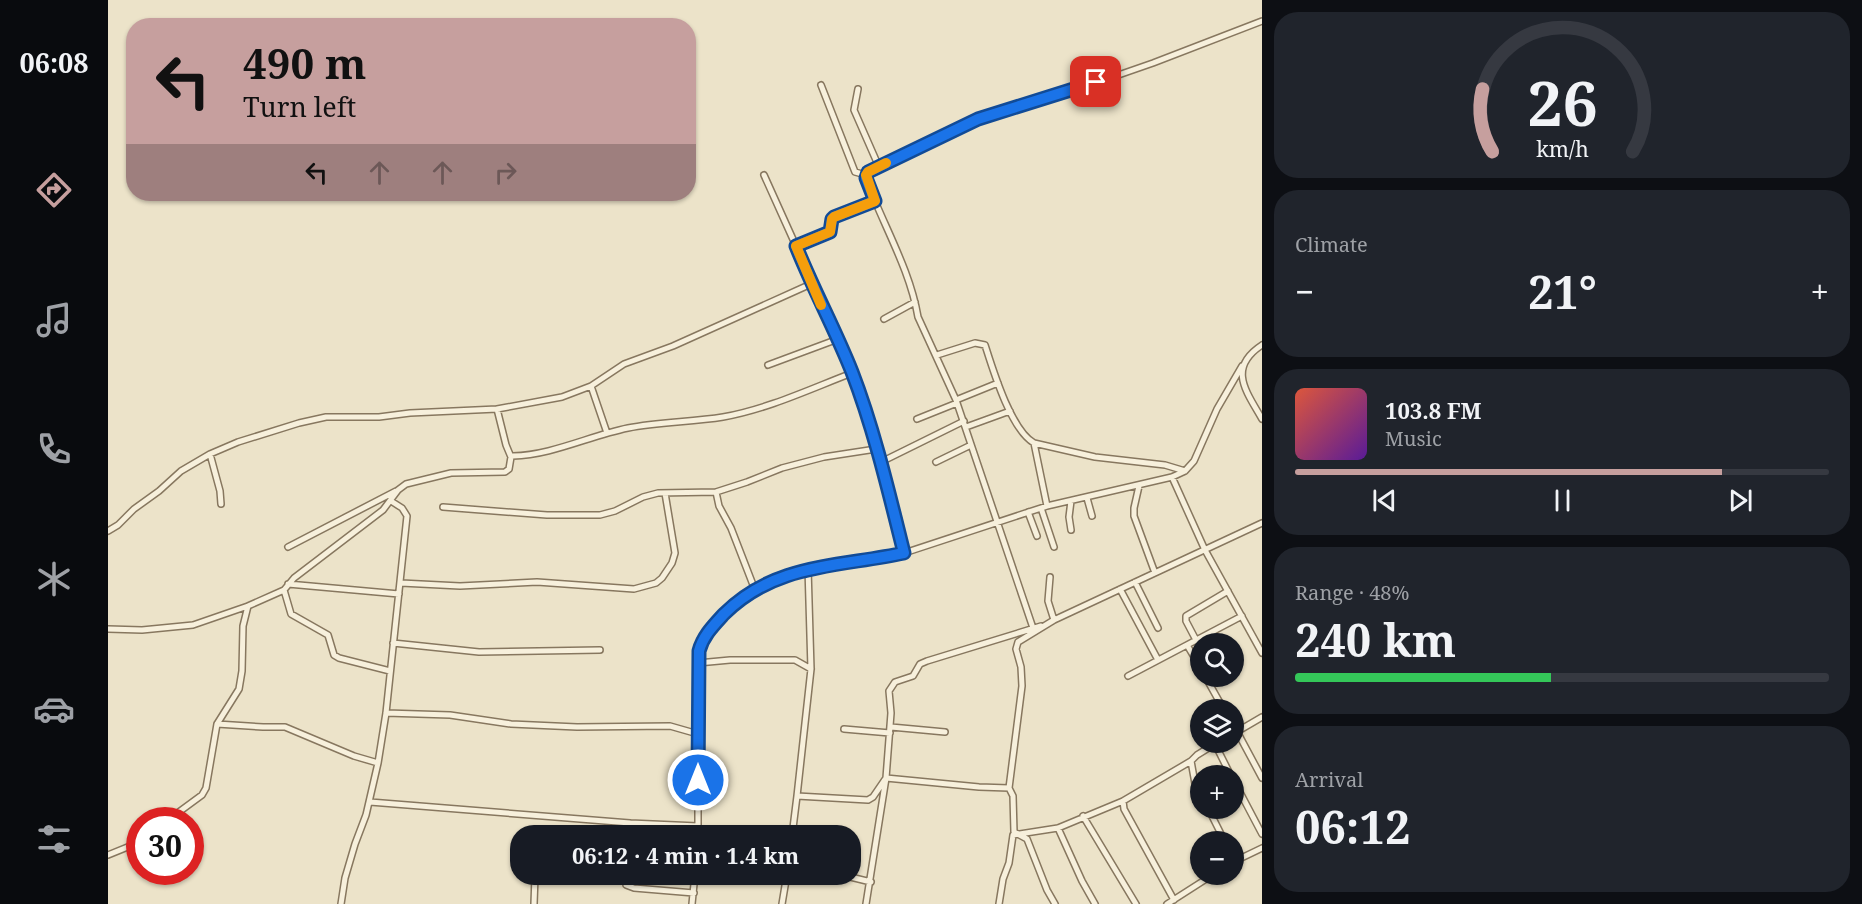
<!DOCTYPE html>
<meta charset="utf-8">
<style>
:root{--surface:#171b24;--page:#20242c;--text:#f1f3f6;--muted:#9ea1a6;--line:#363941;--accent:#c69f9e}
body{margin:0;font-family:"Noto Serif",serif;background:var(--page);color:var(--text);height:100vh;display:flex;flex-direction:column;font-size:22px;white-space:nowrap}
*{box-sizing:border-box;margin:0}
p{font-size:20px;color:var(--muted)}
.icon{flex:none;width:33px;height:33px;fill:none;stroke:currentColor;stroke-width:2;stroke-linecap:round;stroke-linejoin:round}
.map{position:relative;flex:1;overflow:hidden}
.sheet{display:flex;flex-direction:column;gap:12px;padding:12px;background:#0d0f14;width:600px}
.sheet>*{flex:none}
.top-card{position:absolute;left:18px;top:18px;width:570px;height:183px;border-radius:24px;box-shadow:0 2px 4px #0004;background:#c69f9e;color:#111;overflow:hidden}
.buttons{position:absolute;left:1082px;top:633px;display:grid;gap:12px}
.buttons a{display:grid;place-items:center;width:54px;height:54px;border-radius:50%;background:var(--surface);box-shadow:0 2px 4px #0004;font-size:30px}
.speed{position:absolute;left:18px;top:807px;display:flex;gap:12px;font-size:30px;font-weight:700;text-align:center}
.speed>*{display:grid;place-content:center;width:78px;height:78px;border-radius:50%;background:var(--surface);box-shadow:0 2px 4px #0004;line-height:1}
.speed .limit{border:9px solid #d22;background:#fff;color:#111}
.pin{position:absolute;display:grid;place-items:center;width:51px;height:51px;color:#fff;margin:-26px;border-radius:12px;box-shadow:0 3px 9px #0006}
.me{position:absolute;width:66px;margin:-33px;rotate:0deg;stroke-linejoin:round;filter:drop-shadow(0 0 4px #0008)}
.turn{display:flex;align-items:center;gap:21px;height:126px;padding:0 18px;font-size:27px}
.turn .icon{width:78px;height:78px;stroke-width:2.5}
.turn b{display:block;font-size:42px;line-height:51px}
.lanes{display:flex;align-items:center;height:57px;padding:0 18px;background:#0003;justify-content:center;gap:30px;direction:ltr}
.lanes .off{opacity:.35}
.big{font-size:45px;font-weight:700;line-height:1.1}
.sheet .card{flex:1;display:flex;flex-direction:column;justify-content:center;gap:9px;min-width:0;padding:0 21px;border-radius:24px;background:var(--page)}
.sheet .dial{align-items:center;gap:0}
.dial svg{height:156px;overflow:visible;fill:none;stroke:var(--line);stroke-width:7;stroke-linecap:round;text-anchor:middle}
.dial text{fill:var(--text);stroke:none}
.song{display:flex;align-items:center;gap:18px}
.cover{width:72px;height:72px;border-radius:9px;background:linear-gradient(135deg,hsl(10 70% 55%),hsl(270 70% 35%))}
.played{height:6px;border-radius:3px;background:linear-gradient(90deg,var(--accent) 80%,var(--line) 80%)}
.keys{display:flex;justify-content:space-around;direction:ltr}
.heat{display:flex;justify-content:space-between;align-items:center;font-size:33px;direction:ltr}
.charge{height:9px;border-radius:4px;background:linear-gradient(90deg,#34c759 48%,var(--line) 0)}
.trip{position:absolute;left:402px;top:825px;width:351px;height:60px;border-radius:24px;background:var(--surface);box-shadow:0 2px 4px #0004;font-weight:700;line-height:60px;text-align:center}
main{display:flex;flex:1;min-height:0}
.menu{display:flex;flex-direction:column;width:108px;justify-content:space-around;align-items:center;background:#090b0e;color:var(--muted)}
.menu .icon{width:42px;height:42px}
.menu .current{color:var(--accent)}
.menu b{font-size:27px;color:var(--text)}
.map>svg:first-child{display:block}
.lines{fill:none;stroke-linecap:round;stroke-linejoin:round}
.minor-casing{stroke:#87775f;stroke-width:8}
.minor{stroke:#f7f0dc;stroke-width:5}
.route-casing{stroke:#114b97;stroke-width:15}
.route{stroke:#1a73e8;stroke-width:10}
.slow{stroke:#f59e0b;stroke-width:10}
</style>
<main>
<nav class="menu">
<b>06:08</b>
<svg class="icon current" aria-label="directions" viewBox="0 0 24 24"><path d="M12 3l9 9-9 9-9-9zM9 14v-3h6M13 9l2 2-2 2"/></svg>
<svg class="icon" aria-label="music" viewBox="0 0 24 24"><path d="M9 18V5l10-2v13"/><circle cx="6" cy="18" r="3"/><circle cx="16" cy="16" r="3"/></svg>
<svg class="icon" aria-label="phone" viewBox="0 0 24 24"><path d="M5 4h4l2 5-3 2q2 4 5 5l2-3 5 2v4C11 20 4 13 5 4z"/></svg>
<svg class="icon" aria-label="climate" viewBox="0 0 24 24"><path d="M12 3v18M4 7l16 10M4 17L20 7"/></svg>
<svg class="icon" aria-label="car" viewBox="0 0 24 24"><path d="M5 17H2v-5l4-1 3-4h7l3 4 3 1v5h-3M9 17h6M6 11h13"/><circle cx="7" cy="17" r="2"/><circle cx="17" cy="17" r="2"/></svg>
<svg class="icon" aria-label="filters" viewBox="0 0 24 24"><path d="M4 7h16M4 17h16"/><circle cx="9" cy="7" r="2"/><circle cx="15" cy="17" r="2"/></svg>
</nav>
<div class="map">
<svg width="1154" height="904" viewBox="0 0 1154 904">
<rect width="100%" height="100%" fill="#ece3c9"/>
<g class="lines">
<defs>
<path id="minor" d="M713,85L747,172L758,175
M750,89L746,110L771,167
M656,175L688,246
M767,201C783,239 803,276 810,317L848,400L890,383
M703,284L744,373L773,462L796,553
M776,319L807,302
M1154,345C1119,368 1138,391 1154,419
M829,355L867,343L877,345C885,370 903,430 926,443L987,457L1057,465L1077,471
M660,365L730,339
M483,386L499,433
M848,400L925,628
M389,409L398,445L403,457
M809,419L849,403
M858,427L902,411
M926,443L939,506
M102,454L112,491L113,504
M773,462L856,421
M828,462L863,445
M1064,477L1097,550L1154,653
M1031,486L1026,508V516L1047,573
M608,492L611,506L623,528L647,590
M979,498L984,516
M335,507L439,515H492L507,511L535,497L550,493L608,492L639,482L674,468L716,457L768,449
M933,508L946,547
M920,512L929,536
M963,530L961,517L963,501
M0,531L10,525L26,509L51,491L73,471L102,454L130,442L191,423L218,417H271L302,413L389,409L454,397L483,386L516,364L565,346L703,284L688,246L722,232L724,219L726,217L767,201L758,178L760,172L870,119L950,96L1045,63L1154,21
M180,547L288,491
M942,577L940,601L946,620
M1027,582L1050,628
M293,583L352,586L429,582L526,589L548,583L554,578L564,563L567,553L557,493
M180,584L291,594
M1012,589L1050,660
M176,590L183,614L220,635L226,655L231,658L282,671
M0,629L34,630L85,625L140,606
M1088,640L1078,621V616L1120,591
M285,643L371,652L492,650
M1079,645L1092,667
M590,663L622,660H687L703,669
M1020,676L1134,616
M1097,676L1116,710
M278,713L342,715L403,724L469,727L562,726L590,734
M109,724L155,727H177L246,756L270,763
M1125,724L1154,778
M783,727L837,732
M736,729L782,733
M1125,734L1154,717
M1107,744L1123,776
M1125,779L1154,834
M689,796L703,669L700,568
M1092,796L1088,789L1083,761L1089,755L1110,742
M1015,801L1016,809L1066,900
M262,802L522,823
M1100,808L1117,842
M975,816L1028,904
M60,820L94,795L98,788L109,724L131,689L134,671L135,626L140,606L176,590L186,578L275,510L290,490L298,484L343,473L397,472L401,469L403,457L405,456C444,455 481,436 520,428C551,422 584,422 615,417C660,409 702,389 744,373
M950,828L974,881L987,904
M590,834L604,836
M521,836L522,823L590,826
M590,836V651L595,639L626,605L643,592L679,575L700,568L796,553L939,506L1064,477L1077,471L1086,461L1109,409L1134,366
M684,836L689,796L760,800L765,797L778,778L871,787L901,788
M0,855L32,842
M1125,862L1154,848
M518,874V885L526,888L586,893
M730,874L763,882
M427,877L468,881
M233,904L237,878L247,844L258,815L270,763L278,713L299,516L294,508L283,501
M426,904L427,876
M584,904L587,874
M674,904L679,874
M758,904L778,778L783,713L781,691L787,682L805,676L812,664L819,661L933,626
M891,904L895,879L901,863L905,835L950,828L1015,801L1083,761
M947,904L939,890L919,839L906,832L905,796L901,788L914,686L913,667L908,649L910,642L946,620L1154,523
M1059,904L1106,874"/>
</defs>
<!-- minor casing -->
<use href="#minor" class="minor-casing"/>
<!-- minor -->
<use href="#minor" class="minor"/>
</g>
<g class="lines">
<defs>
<path id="route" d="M590,780L591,651C595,636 605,626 616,614C667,563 731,567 796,553C781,493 766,429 744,372C727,329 705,289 688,246L722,232L724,219L726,217L767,201L758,178L760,172L870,119L988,82"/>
</defs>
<!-- route casing -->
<use href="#route" class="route-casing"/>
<!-- route -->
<use href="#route" class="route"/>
<!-- slow -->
<path class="slow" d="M713,305L688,246L722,232L724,219L726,217L767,201L758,175L760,172L778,163"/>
</g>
</svg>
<div class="buttons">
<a><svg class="icon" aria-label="search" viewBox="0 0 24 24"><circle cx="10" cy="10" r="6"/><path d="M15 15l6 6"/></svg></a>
<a><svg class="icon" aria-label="layers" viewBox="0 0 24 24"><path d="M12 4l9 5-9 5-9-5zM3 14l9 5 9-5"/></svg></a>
<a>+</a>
<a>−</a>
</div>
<div class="speed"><div class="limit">30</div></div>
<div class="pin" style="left:988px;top:82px;background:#d93025"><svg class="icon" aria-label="arrive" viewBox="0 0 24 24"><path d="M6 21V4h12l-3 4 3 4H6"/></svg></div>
<svg class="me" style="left:590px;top:780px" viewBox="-20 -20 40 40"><circle r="17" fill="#1a73e8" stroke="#fff" stroke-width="3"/><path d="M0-11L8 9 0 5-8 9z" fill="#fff"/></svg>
<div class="trip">06:12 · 4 min · 1.4 km</div>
<div class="top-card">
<div class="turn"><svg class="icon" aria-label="left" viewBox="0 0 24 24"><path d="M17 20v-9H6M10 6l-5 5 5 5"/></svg><div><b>490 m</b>Turn left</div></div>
<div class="lanes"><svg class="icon" aria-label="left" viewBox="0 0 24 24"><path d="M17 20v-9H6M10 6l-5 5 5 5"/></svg><svg class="icon off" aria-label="ahead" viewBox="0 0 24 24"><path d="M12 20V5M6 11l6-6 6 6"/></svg><svg class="icon off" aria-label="ahead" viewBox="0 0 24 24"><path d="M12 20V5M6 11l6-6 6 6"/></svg><svg class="icon off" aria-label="right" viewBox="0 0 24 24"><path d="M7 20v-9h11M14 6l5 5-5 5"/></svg></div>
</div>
</div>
<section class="sheet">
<div class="card dial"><svg viewBox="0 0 100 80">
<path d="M14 69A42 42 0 1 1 86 69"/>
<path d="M14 69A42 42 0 0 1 9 37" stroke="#c69f9e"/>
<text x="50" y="56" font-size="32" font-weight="700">26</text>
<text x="50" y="72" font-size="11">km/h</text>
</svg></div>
<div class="card"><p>Climate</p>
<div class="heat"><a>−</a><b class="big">21°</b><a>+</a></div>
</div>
<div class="card">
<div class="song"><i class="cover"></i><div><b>103.8 FM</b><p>Music</p></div></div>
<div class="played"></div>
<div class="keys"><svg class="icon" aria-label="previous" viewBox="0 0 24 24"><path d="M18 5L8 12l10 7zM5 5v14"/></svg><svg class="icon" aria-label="pause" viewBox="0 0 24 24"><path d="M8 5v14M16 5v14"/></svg><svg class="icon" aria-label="next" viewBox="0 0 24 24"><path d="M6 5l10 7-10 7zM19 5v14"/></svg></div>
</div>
<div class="card"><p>Range · 48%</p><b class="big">240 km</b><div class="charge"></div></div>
<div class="card"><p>Arrival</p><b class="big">06:12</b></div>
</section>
</main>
